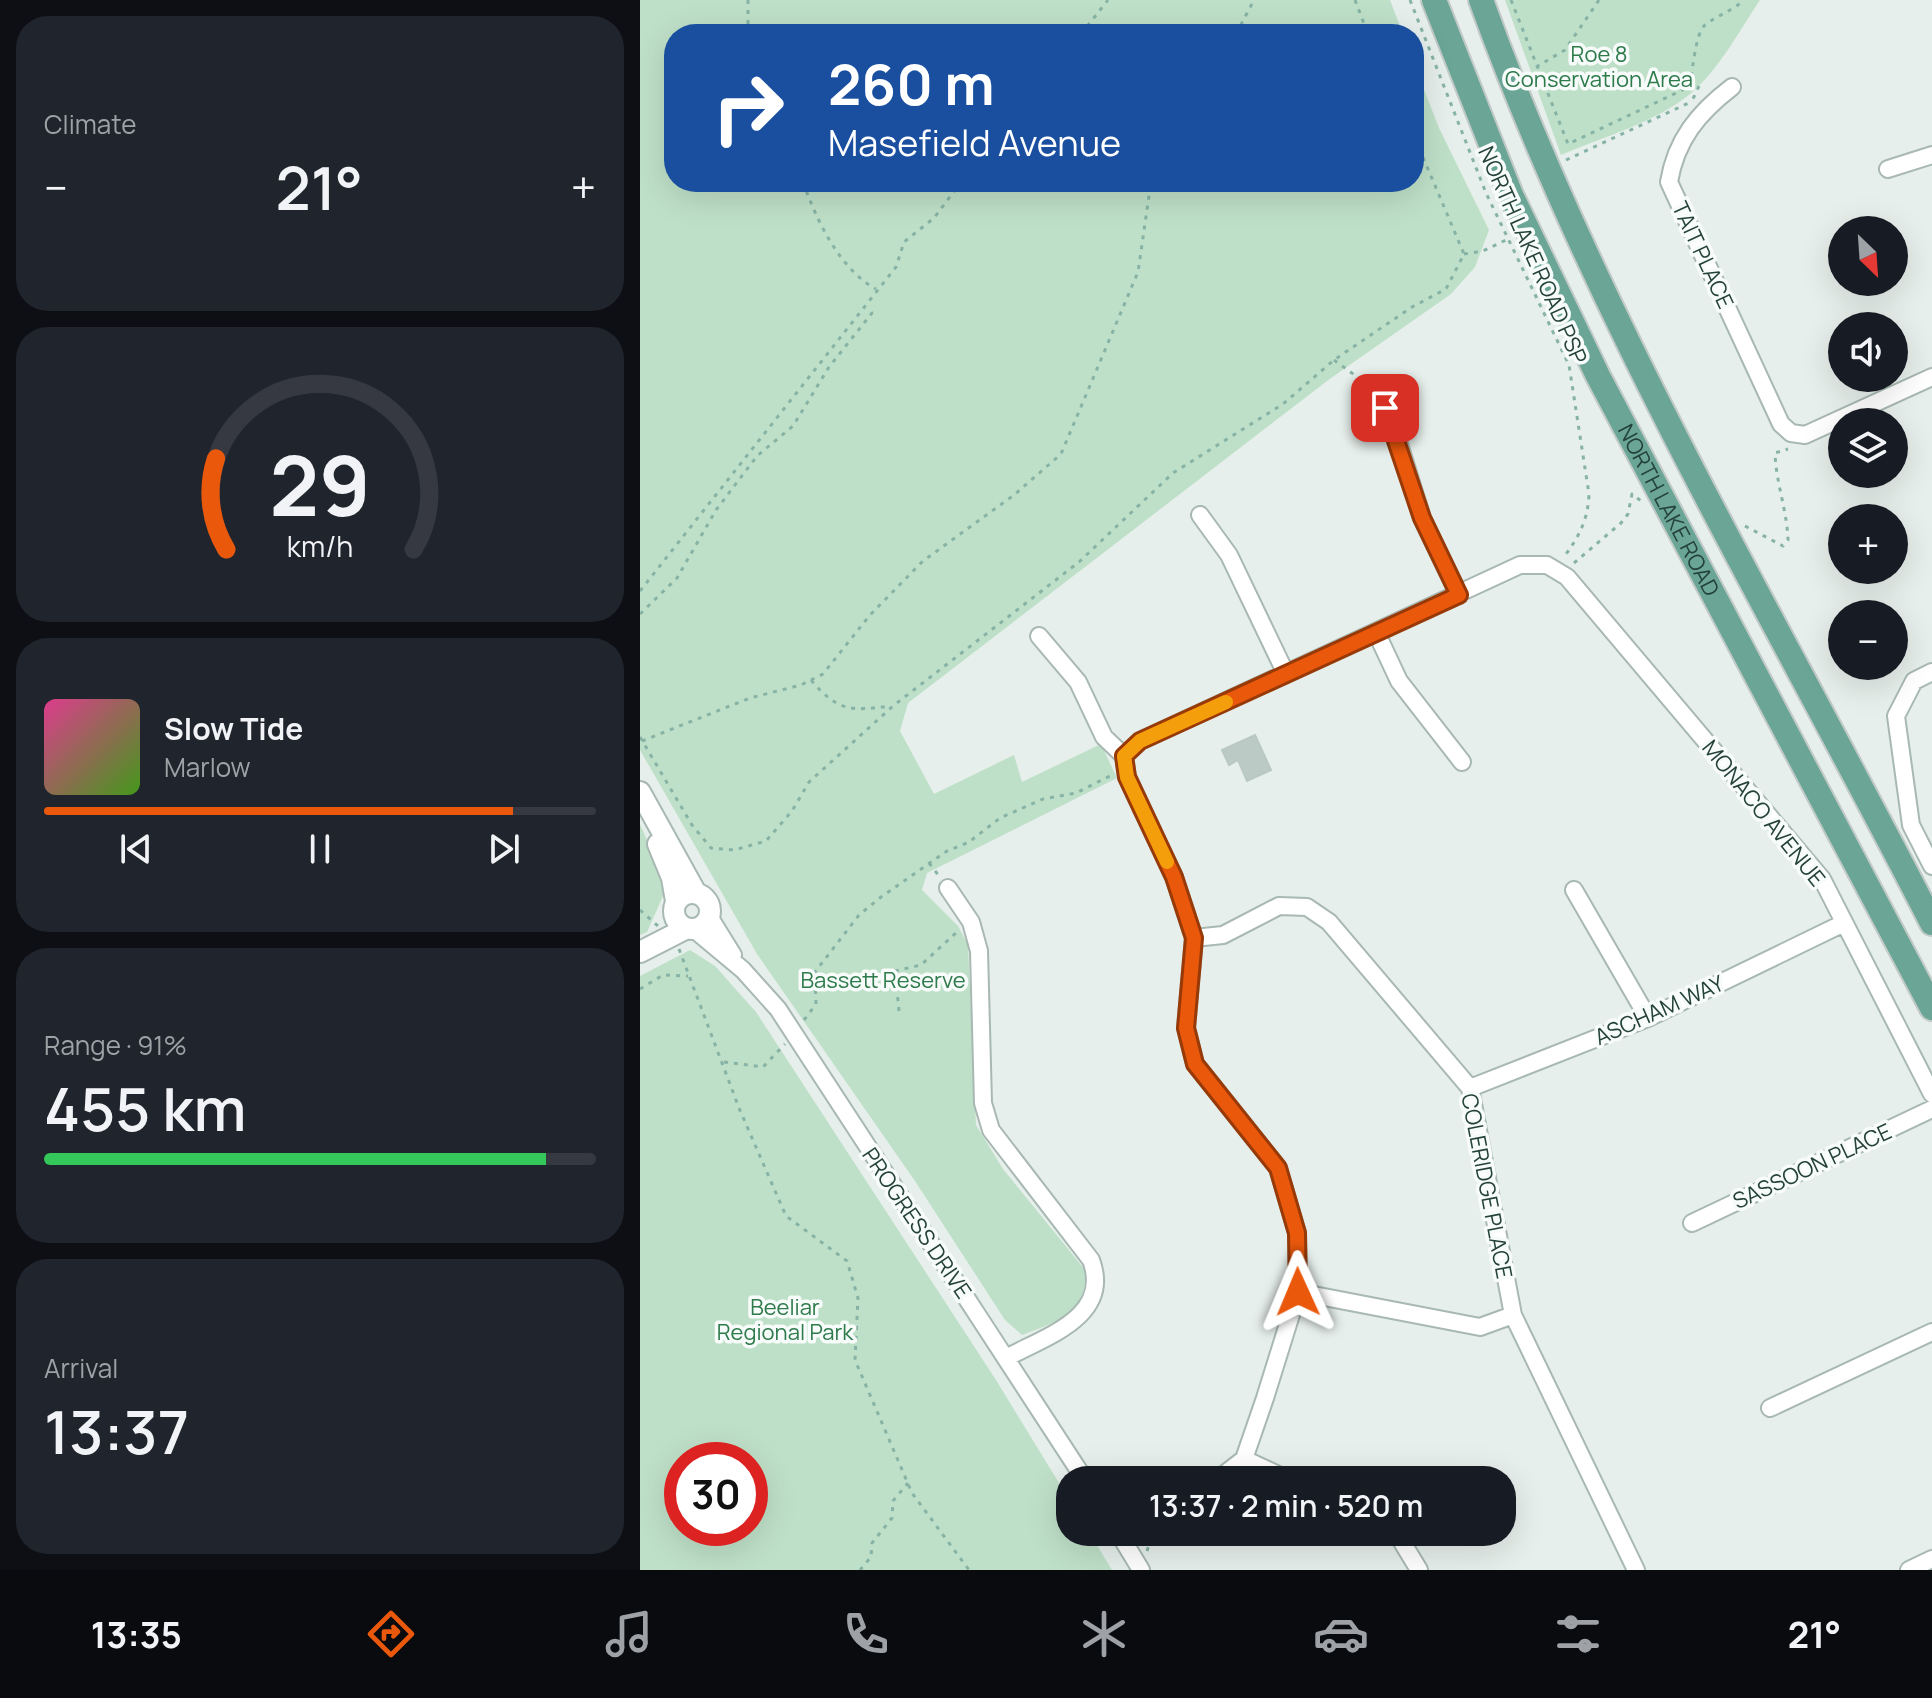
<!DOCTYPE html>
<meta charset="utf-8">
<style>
:root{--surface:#171b24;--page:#20242c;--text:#f1f3f6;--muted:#9ea1a6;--line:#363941;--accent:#ea580c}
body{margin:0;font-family:Manrope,sans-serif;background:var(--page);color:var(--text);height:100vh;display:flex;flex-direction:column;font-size:30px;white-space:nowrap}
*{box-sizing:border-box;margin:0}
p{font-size:26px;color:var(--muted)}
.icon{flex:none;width:44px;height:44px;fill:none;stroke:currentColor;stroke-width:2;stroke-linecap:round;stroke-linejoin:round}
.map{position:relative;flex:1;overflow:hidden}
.drawer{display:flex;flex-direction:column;gap:16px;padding:16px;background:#0d0f14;width:640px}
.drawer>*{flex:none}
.hud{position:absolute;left:24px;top:24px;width:760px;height:168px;border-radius:32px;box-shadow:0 8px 32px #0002;background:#1a4fa0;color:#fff;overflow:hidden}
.needle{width:52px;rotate:155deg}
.buttons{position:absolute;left:1188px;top:216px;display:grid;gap:16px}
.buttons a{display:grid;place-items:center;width:80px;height:80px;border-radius:50%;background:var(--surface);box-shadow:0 8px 32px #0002;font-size:40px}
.speed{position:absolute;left:24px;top:1442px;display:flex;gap:16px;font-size:40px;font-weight:700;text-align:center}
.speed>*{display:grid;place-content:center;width:104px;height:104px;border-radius:50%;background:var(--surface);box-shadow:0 8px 32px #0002;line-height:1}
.speed .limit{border:12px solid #d22;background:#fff;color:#111}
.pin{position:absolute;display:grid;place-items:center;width:68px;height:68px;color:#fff;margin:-34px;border-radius:16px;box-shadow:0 4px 12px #0006}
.me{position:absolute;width:88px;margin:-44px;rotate:359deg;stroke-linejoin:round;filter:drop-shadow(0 0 6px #0008)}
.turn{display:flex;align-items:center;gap:28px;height:168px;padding:0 32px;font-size:36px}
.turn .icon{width:104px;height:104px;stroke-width:2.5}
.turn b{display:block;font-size:56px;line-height:68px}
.big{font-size:60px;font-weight:600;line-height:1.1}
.drawer .widget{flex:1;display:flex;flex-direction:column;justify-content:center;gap:12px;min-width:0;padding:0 28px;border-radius:32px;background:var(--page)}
.drawer .dial{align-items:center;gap:0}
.dial svg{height:208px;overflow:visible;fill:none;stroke:var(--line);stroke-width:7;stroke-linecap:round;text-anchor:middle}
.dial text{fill:var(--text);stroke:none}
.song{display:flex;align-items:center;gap:24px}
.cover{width:96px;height:96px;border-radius:12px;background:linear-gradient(135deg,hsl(330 70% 55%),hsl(100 70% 35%))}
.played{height:8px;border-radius:4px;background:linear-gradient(90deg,var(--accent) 85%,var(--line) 85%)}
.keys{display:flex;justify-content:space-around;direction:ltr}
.heat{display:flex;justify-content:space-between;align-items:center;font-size:44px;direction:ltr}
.charge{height:12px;border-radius:6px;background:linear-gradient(90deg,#34c759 91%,var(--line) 0)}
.trip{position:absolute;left:416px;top:1466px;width:460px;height:80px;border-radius:32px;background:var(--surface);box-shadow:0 8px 32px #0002;font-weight:600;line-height:80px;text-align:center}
.dock{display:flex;height:128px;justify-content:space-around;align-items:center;background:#090b0e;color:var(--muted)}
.dock .icon{width:56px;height:56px}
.dock .current{color:var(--accent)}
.dock b{font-size:36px;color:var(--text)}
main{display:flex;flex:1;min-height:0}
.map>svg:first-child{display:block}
.green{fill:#bfe0c8;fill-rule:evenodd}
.building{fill:#bbcac4;stroke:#b8c9c2;stroke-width:2}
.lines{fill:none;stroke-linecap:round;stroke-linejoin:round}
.minor-casing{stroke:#a8b8b2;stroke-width:20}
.tertiary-casing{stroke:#a8b8b2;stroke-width:24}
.primary-casing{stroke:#c2cac8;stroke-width:28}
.path{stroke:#86b3a5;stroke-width:3;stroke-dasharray:4 6;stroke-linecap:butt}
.minor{stroke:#fff;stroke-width:16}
.tertiary{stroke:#fff;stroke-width:20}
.primary{stroke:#6aa596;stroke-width:24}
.route-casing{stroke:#983908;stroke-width:20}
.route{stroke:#ea580c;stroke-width:14}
.slow{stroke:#f59e0b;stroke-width:14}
.labels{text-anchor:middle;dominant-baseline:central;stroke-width:7;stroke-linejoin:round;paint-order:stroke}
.park-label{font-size:22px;fill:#2d7a4b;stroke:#f7fbf9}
.street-label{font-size:22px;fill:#24423a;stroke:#f7fbf9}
</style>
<main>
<section class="drawer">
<div class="widget"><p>Climate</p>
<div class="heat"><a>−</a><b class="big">21°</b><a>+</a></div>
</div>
<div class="widget dial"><svg viewBox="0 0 100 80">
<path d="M14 69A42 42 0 1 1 86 69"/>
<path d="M14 69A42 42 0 0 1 10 34" stroke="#ea580c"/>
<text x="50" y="56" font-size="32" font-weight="700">29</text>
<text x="50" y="72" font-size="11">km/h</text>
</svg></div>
<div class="widget">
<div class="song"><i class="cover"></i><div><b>Slow Tide</b><p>Marlow</p></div></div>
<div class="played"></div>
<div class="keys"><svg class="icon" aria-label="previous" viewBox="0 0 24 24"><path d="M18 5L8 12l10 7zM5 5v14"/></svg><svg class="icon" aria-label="pause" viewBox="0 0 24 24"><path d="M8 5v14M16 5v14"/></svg><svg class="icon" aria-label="next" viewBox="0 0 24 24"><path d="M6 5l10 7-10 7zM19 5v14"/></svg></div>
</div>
<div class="widget"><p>Range · 91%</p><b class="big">455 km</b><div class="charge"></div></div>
<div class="widget"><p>Arrival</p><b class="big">13:37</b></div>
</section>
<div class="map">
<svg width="1292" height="1570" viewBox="0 0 1292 1570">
<rect width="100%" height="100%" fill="#e6efeb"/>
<!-- green -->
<path class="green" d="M0,0H750L763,34H34V182H774V64L799,128L849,230L835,267L811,294L691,378L268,703L260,731L294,794L374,755L382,782L461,744L477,778L287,873L282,890L318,926L328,945L336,1125L363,1169L446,1271C446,1315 418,1321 382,1335L365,1320L275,1181L117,954L0,750Z
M865,0H1120C1099,31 1079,70 1050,94C1015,123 962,137 921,155Z
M0,824L27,887L7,932L0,935Z
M50,950L75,966L116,1012L356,1380L430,1501V1532H449L472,1570H0V976ZM42,1460H110V1528H42Z"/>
<!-- building -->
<path class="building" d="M615,735L631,770L607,781L598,760L589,765L582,750Z"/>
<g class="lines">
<defs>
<path id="minor" d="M1092,87C1058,113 1036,140 1029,182L1141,424L1151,433L1165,435L1292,377
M1248,169L1292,155
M731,387L755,431L782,518L819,595
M560,515L589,555L646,674
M737,634L759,681L822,762
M399,636L438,682L464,737L484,756
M1292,672L1274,681L1256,716L1271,825L1292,866
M308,888L331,922L339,951L343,1103L351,1130L451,1260C472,1316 407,1336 368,1357
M934,890L1008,1018
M70,918L93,955
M55,930L103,970L138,1009L445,1480
M554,938L583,935L639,906L667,907L689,922L830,1088L873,1315L996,1570
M830,1088L1008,1018L1204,923
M1052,1223L1292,1109
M658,1292L840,1327L873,1315
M1130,1408L1292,1332
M604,1459L649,1480
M577,1480L604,1459L625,1398L658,1292L657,1233L638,1168L555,1064L546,1028L554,938L534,877L487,777L484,756L500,741L880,565H907L927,577L1182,879L1292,1094
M478,1532L501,1570
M756,1532L779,1570
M1269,1570L1292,1559"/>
<path id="tertiary" d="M0,792L56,893
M18,844L32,878L36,901
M34 911a18 18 0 1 1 36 0a18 18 0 1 1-36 0Z
M0,952L45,929"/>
<g id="primary">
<path id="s1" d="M794,0L871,195L958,376L1292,1008"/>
<path d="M841,0C957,322 1136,618 1292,923"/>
</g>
</defs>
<!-- minor casing -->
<use href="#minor" class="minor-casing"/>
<!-- tertiary casing -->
<use href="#tertiary" class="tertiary-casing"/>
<!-- primary casing -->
<use href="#primary" class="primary-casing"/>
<!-- path -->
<path class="path" d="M108,0V34
M715,0L728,34
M770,0L846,193L929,365L949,494C948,520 939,537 923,558
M871,0L928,144L1049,87C1053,72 1055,33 1065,25C1078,15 1092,11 1104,0
M441,34L468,0
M596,34L614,0
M896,67L925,50L959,0
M1051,80L1059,86L1052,101
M926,160L1053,101
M163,182C176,219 200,270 236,289
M824,254L843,251L868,239
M694,360L720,379
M1105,526L1143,546L1148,540C1147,510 1136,483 1135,453L1148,449
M934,563L981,523L988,514L992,494L1001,501
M0,591L256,267L264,242L294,218L321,182
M0,614L37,578L76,510L117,456L153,426L189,367L232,313H237
M171,680C198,712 211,711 251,706
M0,737L52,825L71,848L94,850L126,841L152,811L169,782L253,706L439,562L533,473L643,404L694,360L772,307L806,289L824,254L774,136
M2,741L110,698L161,685L183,674L230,615L283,561L374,495L421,454L498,272L511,182
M289,863L299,876
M0,910L18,926
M39,949L99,1108L146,1216L207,1261L218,1298L215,1360L272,1493L329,1570
M0,989L23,975L48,976
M259,1011L255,971L281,965L318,931
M164,1020L176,1004L175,972L219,915L241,897L307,851L329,842L360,818L403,799L436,793L472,775
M84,1062L123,1067L145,1044
M507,1551L513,1532
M220,1570L231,1557L232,1543L252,1518L253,1501L268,1483"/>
<!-- minor -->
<use href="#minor" class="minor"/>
<!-- tertiary -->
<use href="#tertiary" class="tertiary"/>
<!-- primary -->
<use href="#primary" class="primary"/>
</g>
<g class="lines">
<defs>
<path id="route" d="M658,1292L657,1233L638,1168L555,1064L546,1028L554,938L534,877L487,777L484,756L500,741L819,595L782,518L745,408"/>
</defs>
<!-- route casing -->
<use href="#route" class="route-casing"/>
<!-- route -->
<use href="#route" class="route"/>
<!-- slow -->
<path class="slow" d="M527,862L487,777L484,756L500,741L586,702"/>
</g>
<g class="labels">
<!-- park labels -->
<g class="park-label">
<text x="959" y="54">Roe 8<tspan x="959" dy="25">Conservation Area</tspan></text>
<text x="243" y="980">Bassett Reserve</text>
<text x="145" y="1307">Beeliar<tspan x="145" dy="25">Regional Park</tspan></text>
</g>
<!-- street labels -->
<g class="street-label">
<text transform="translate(893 255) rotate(66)">NORTH LAKE ROAD PSP</text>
<text transform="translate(1063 255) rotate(65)">TAIT PLACE</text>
<text stroke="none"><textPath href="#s1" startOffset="562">NORTH LAKE ROAD</textPath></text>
<text transform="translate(1124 813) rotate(51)">MONACO AVENUE</text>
<text transform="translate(1019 1010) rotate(-24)">ASCHAM WAY</text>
<text transform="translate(1172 1166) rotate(-25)">SASSOON PLACE</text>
<text transform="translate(847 1186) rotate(79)">COLERIDGE PLACE</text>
<text transform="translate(277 1223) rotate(56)">PROGRESS DRIVE</text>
</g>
</g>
</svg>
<div class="buttons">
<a><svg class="needle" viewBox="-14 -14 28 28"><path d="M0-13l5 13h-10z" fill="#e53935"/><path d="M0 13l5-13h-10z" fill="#9ea1a6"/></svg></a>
<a><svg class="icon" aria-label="sound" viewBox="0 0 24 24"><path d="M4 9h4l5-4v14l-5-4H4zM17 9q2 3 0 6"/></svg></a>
<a><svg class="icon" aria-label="layers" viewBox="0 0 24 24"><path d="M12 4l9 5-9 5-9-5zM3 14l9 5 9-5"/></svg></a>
<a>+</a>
<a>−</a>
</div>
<div class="speed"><div class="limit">30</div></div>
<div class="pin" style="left:745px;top:408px;background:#d93025"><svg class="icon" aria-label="arrive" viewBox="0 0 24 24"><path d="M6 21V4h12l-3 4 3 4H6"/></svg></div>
<svg class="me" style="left:658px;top:1292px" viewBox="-20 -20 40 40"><path d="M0-17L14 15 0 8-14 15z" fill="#ea580c" stroke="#fff" stroke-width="4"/></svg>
<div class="trip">13:37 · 2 min · 520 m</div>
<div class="hud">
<div class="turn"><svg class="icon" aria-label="right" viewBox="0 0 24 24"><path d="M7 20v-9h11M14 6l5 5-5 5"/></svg><div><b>260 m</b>Masefield Avenue</div></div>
</div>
</div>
</main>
<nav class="dock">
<b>13:35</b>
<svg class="icon current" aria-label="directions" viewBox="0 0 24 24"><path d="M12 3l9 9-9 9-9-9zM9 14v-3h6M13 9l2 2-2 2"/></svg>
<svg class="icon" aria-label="music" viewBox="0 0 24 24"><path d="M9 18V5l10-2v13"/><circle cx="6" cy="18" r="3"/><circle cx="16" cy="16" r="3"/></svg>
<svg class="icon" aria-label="phone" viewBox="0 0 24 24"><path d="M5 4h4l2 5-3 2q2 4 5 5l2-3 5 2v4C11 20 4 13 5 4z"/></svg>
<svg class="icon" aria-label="climate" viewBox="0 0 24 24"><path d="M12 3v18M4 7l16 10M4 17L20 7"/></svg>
<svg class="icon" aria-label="car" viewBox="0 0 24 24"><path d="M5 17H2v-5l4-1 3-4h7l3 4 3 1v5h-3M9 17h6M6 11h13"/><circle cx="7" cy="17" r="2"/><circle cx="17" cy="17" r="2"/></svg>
<svg class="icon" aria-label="filters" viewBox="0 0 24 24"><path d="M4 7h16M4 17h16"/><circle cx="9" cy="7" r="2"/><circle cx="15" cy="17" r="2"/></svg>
<b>21°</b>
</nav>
